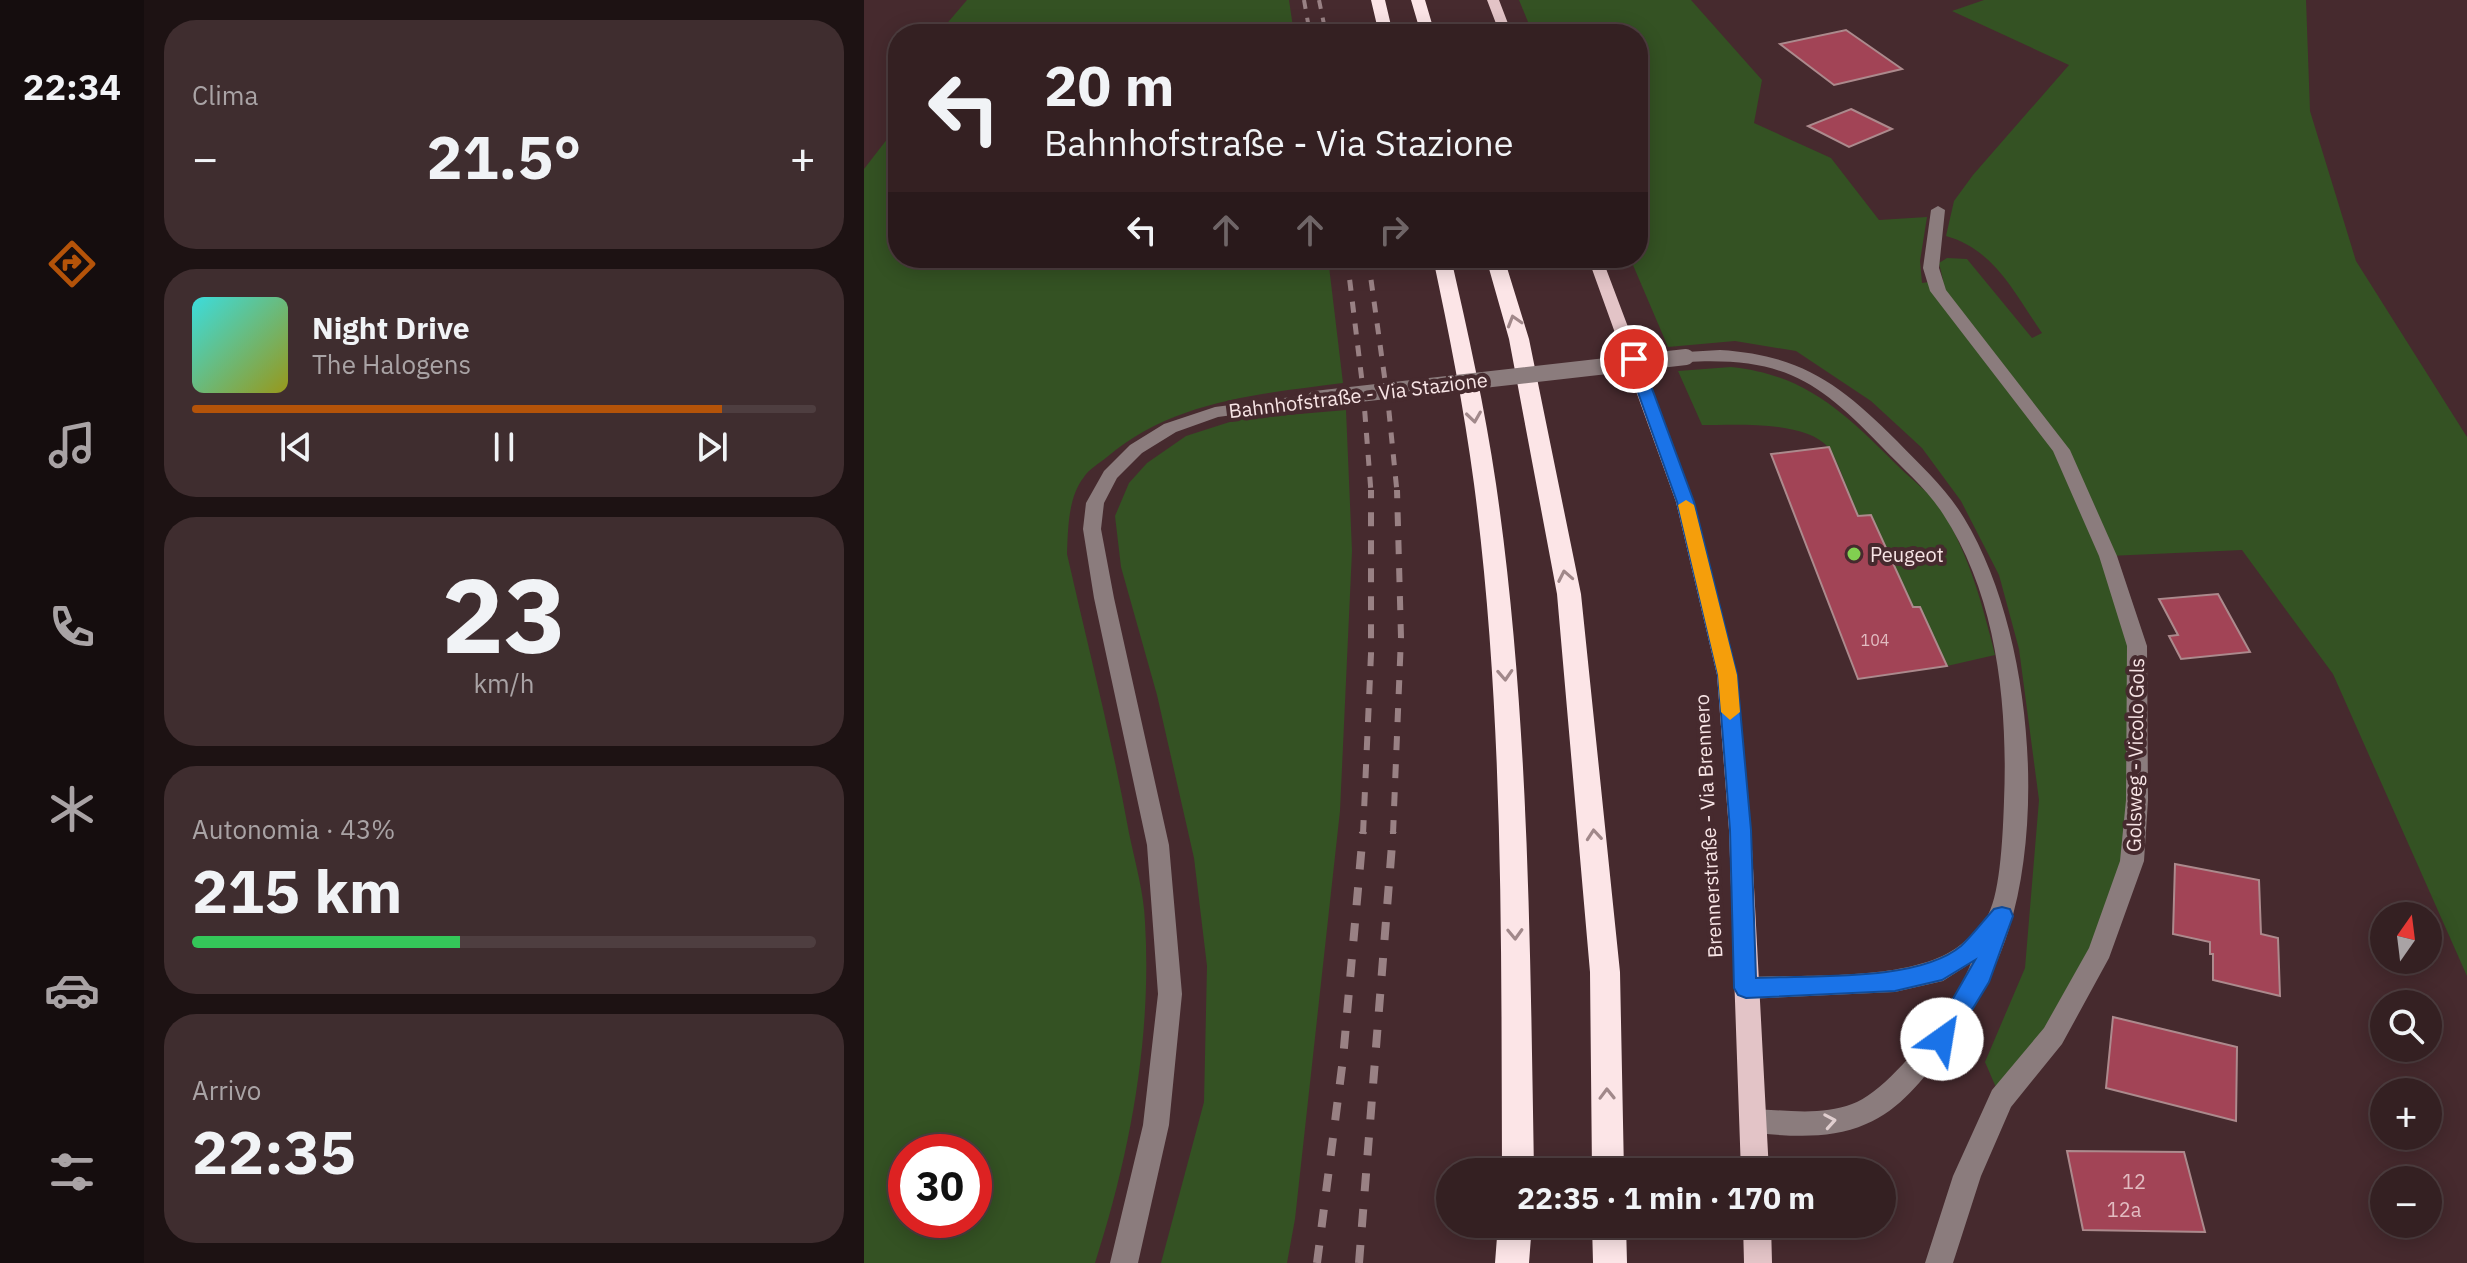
<!DOCTYPE html>
<html lang="it">
<meta charset="utf-8">
<style>
:root{--surface:#342022;--page:#3f2d2f;--text:#f1f3f6;--muted:#a9a3a5;--line:#4e3e40;--accent:#b45309}
body{margin:0;font-family:"IBM Plex Sans",sans-serif;background:var(--page);color:var(--text);height:100vh;display:flex;flex-direction:column;font-size:30px;white-space:nowrap}
*{box-sizing:border-box;margin:0}
p{font-size:26px;color:var(--muted)}
.icon{flex:none;width:44px;height:44px;fill:none;stroke:currentColor;stroke-width:2;stroke-linecap:round;stroke-linejoin:round}
.map{position:relative;flex:1;overflow:hidden}
.sheet{display:flex;flex-direction:column;gap:20px;padding:20px;background:#1d1213;width:720px}
.sheet>*{flex:none}
.top-card{position:absolute;left:24px;top:24px;width:760px;height:244px;border-radius:32px;box-shadow:0 4px 20px #0003,0 0 0 2px var(--line);background:#342022;color:var(--text);overflow:hidden}
.needle{width:52px;rotate:14deg}
.controls{position:absolute;left:1506px;top:902px;display:grid;gap:16px}
.controls a{display:grid;place-items:center;width:72px;height:72px;border-radius:50%;background:var(--surface);box-shadow:0 4px 20px #0003,0 0 0 2px var(--line);font-size:40px}
.speed{position:absolute;left:24px;top:1134px;display:flex;gap:16px;font-size:40px;font-weight:700;text-align:center}
.speed>*{display:grid;place-content:center;width:104px;height:104px;border-radius:50%;background:var(--surface);box-shadow:0 4px 20px #0003,0 0 0 2px var(--line);line-height:1}
.speed .limit{border:12px solid #d22;background:#fff;color:#111}
.pin{position:absolute;display:grid;place-items:center;width:68px;height:68px;color:#fff;margin:-34px;border:4px solid #fff;border-radius:50%;box-shadow:0 2px 8px #0007}
.me{position:absolute;width:88px;margin:-44px;rotate:32deg;stroke-linejoin:round;filter:drop-shadow(0 0 6px #0008)}
.turn{display:flex;align-items:center;gap:28px;height:168px;padding:0 24px;font-size:36px}
.turn .icon{width:104px;height:104px;stroke-width:2.5}
.turn b{display:block;font-size:56px;line-height:68px}
.lanes{display:flex;align-items:center;height:76px;padding:0 24px;background:#0003;justify-content:center;gap:40px;direction:ltr}
.lanes .off{opacity:.35}
.big{font-size:60px;font-weight:800;line-height:1.1}
.sheet .card{flex:1;display:flex;flex-direction:column;justify-content:center;gap:12px;min-width:0;padding:0 28px;border-radius:32px;background:var(--page)}
.sheet .dial{align-items:center;gap:0}
.dial b{font-size:104px;line-height:1}
.song{display:flex;align-items:center;gap:24px}
.cover{width:96px;height:96px;border-radius:12px;background:linear-gradient(135deg,hsl(180 70% 55%),hsl(60 70% 35%))}
.played{height:8px;border-radius:4px;background:linear-gradient(90deg,var(--accent) 85%,var(--line) 85%)}
.keys{display:flex;justify-content:space-around;direction:ltr}
.heat{display:flex;justify-content:space-between;align-items:center;font-size:44px;direction:ltr}
.charge{height:12px;border-radius:6px;background:linear-gradient(90deg,#34c759 43%,var(--line) 0)}
.trip{position:absolute;left:572px;top:1158px;width:460px;height:80px;border-radius:40px;background:var(--surface);box-shadow:0 4px 20px #0003,0 0 0 2px var(--line);font-weight:800;line-height:80px;text-align:center}
main{display:flex;flex:1;min-height:0}
.dock{display:flex;flex-direction:column;width:144px;justify-content:space-around;align-items:center;background:#150d0e;color:var(--muted)}
.dock .icon{width:56px;height:56px}
.dock .on{color:var(--accent)}
.dock b{font-size:36px;color:var(--text)}
.map>svg:first-child{display:block}
.green{fill:#345223;fill-rule:evenodd}
.building{fill:#a24456;stroke:#ac8a8d;stroke-width:2}
.lines{fill:none;stroke-linecap:round;stroke-linejoin:round}
.minor{fill:#8b7c7d;fill-rule:evenodd}
.major{fill:#e3c4c7;fill-rule:evenodd}
.highway{fill:#fce5e7;fill-rule:evenodd}
.rail-far3{stroke:#998184;stroke-width:4;stroke-dasharray:9 9;stroke-linecap:butt}
.rail-far2{stroke:#998184;stroke-width:5;stroke-dasharray:11 11;stroke-linecap:butt}
.rail-far1{stroke:#998184;stroke-width:6;stroke-dasharray:14 14;stroke-linecap:butt}
.rail{stroke:#998184;stroke-width:8;stroke-dasharray:18 18;stroke-linecap:butt}
.minor-bridge{stroke:#8b7c7d;stroke-width:16}
.oneway{stroke:#a1888a}
.oneway2{stroke:#e1cfd0}
.route{fill:#1a73e8;stroke:#114b97;stroke-width:2}
.slow{fill:#f59e0b}
.poi-dot{fill:#81d050;stroke:#462a2e;stroke-width:3}
.labels{text-anchor:middle;dominant-baseline:central;stroke-width:8;stroke-linejoin:round;paint-order:stroke}
.number-label{font-size:16px;fill:#e2bcc1}
.street-label{font-size:20px;fill:#f7e4e5;stroke:#462a2e}
.poi-label{font-size:20px;fill:#f7e4e5;stroke:#462a2e;text-anchor:start}
.near-number-label{font-size:20px;fill:#e2bcc1}
</style>
<main>
<nav class="dock">
<b>22:34</b>
<svg class="icon on" aria-label="directions" viewBox="0 0 24 24"><path d="M12 3l9 9-9 9-9-9zM9 14v-3h6M13 9l2 2-2 2"/></svg>
<svg class="icon" aria-label="music" viewBox="0 0 24 24"><path d="M9 18V5l10-2v13"/><circle cx="6" cy="18" r="3"/><circle cx="16" cy="16" r="3"/></svg>
<svg class="icon" aria-label="phone" viewBox="0 0 24 24"><path d="M5 4h4l2 5-3 2q2 4 5 5l2-3 5 2v4C11 20 4 13 5 4z"/></svg>
<svg class="icon" aria-label="climate" viewBox="0 0 24 24"><path d="M12 3v18M4 7l16 10M4 17L20 7"/></svg>
<svg class="icon" aria-label="car" viewBox="0 0 24 24"><path d="M5 17H2v-5l4-1 3-4h7l3 4 3 1v5h-3M9 17h6M6 11h13"/><circle cx="7" cy="17" r="2"/><circle cx="17" cy="17" r="2"/></svg>
<svg class="icon" aria-label="filters" viewBox="0 0 24 24"><path d="M4 7h16M4 17h16"/><circle cx="9" cy="7" r="2"/><circle cx="15" cy="17" r="2"/></svg>
</nav>
<section class="sheet">
<div class="card"><p>Clima</p>
<div class="heat"><a>−</a><b class="big">21.5°</b><a>+</a></div>
</div>
<div class="card">
<div class="song"><i class="cover"></i><div><b>Night Drive</b><p>The Halogens</p></div></div>
<div class="played"></div>
<div class="keys"><svg class="icon" aria-label="previous" viewBox="0 0 24 24"><path d="M18 5L8 12l10 7zM5 5v14"/></svg><svg class="icon" aria-label="pause" viewBox="0 0 24 24"><path d="M8 5v14M16 5v14"/></svg><svg class="icon" aria-label="next" viewBox="0 0 24 24"><path d="M6 5l10 7-10 7zM19 5v14"/></svg></div>
</div>
<div class="card dial"><b>23</b><p>km/h</p></div>
<div class="card"><p>Autonomia · 43%</p><b class="big">215 km</b><div class="charge"></div></div>
<div class="card"><p>Arrivo</p><b class="big">22:35</b></div>
</section>
<div class="map">
<svg width="1603" height="1263" viewBox="0 0 1603 1263">
<rect width="100%" height="100%" fill="#462a2e"/>
<!-- green -->
<path class="green" d="M103,0H425L430,34H74Z
M655,0H827L898,80L890,123L967,158L1015,220L1063,217L1056,261L1058,283L1079,280L1075,263L1083,258L1103,259L1168,338L1178,333C1151,294 1130,249 1082,236L1090,201L1109,175L1205,65L1088,11L1120,0H1442L1446,111L1492,261L1603,437V976L1469,674L1378,550L1245,556L1273,646V800L1236,951L1137,1099L1121,1062L1161,968L1175,800L1155,649L1135,575L1097,501L1058,448L1007,401L932,351L871,341L804,347L766,258H774V34H669Z
M34,125V258H464L479,383C396,394 310,400 243,457C236,463 225,469 220,477C204,497 204,529 203,554C224,647 248,739 265,833C271,862 280,893 281,922C288,1037 266,1154 231,1263H0V169ZM42,1152H110V1220H42Z
M867,367C945,375 983,416 1036,468C1049,481 1069,495 1079,512C1106,558 1118,603 1131,655L1083,666L1056,608L1049,607L1007,515L994,516C987,500 974,459 964,447C941,420 870,425 838,425L814,371Z
M482,410L488,551L476,811L431,1219L423,1263H297L340,1102L343,966L330,858L293,695L257,567L251,516L265,483L283,463L322,436L375,419Z"/>
<!-- building -->
<path class="building" d="M982,30L1038,69L970,85L916,44Z
M987,109L1028,129L985,147L944,126Z
M965,447L994,516L1007,515L1049,607H1056L1083,666L994,679L907,454Z
M1354,594L1386,652L1317,659L1305,636L1314,635L1295,599Z
M1311,864L1395,880L1397,934L1414,938L1416,996L1349,980V954H1346V942L1309,934Z
M1249,1017L1373,1047L1372,1121L1242,1088Z
M1203,1151L1320,1152L1341,1232L1219,1230Z"/>
<g class="lines">
<!-- minor -->
<path class="minor" d="M1074,206L1081,210L1075,268L1082,290L1206,450L1253,556L1283,646L1284,800L1280,861L1245,958L1198,1044L1147,1107L1117,1176L1089,1263H1061L1089,1176L1128,1090L1180,1028L1225,948L1256,861L1262,800L1263,646L1235,556L1189,451L1066,291L1059,268L1067,210Z
M856,350C938,355 977,385 1033,441C1057,466 1082,488 1100,518C1165,625 1182,810 1145,929C1131,973 1109,1014 1081,1051C1059,1079 1036,1110 1002,1124C966,1140 927,1136 889,1133L880,1130L876,1121L880,1112L889,1109C921,1110 957,1116 988,1104C1028,1090 1092,1003 1107,963L1079,981L1031,992L882,999L873,996L870,988L873,980L882,977C941,974 1048,982 1095,946C1104,939 1119,925 1124,915C1137,891 1139,829 1140,801C1144,705 1133,596 1079,514C1063,489 1039,469 1018,447C953,379 918,357 822,362L814,357L822,352Z
M451,394L459,399L457,403L354,417L312,432L278,453L253,478L240,503L237,529L250,598L305,845L318,994L305,1125L274,1263H246L279,1125L294,994L283,845L230,598L219,529L222,503L240,471L266,445L300,424L351,407Z"/>
<!-- major -->
<path class="major" d="M623,0H635L648,34H636Z
M724,258H738L830,502L873,675L887,830L905,1172H877L865,830L853,675L812,502Z
M879,1224H907L908,1263H880Z"/>
<!-- highway -->
<path class="highway" d="M507,0H521L529,34H515Z
M547,0H561L571,34H557Z
M569,258H587C604,333 621,408 632,484C665,711 666,942 670,1172H638C637,943 640,712 610,484C600,408 585,333 569,258Z
M622,258H640L665,339L717,594L756,972L760,1172H728L726,972L693,594L645,339Z
M634,1224H668L665,1263H631Z
M728,1224H762L763,1263H729Z"/>
<!-- rail-far3 -->
<path class="rail-far3" d="M440,0L446,34
M455,0L462,34"/>
<!-- rail-far2 -->
<path class="rail-far2" d="M483,258L499,389L507,492
M504,258L524,402L533,492"/>
<!-- rail-far1 -->
<path class="rail-far1" d="M499,834L507,654V490
M529,834L537,637L533,490"/>
<!-- rail -->
<path class="rail" d="M453,1263L479,1059L499,832
M495,1263L529,832"/>
<!-- minor-bridge -->
<path class="minor-bridge" d="M451,399L822,357"/>
</g>
<!-- one-way arrows -->
<defs><path id="oneway-chevron" d="M-2-3.5L2.5 0L-2 3.5" fill="none" stroke-width="1.6" stroke-linecap="round" stroke-linejoin="round" transform="scale(2)"/></defs>
<g class="oneway">
<use href="#oneway-chevron" transform="translate(650 321) rotate(-107)"/>
<use href="#oneway-chevron" transform="translate(610 417) rotate(82)"/>
<use href="#oneway-chevron" transform="translate(701 576) rotate(-101)"/>
<use href="#oneway-chevron" transform="translate(641 675) rotate(87)"/>
<use href="#oneway-chevron" transform="translate(730 835) rotate(-95)"/>
<use href="#oneway-chevron" transform="translate(651 934) rotate(88)"/>
<use href="#oneway-chevron" transform="translate(743 1094) rotate(-91)"/>
</g>
<use class="oneway2" href="#oneway-chevron" transform="translate(966 1121) rotate(-10)"/>
<!-- route -->
<path class="route" d="M770,355L777,359L830,502L873,675L887,830L892,978C948,975 1054,982 1097,946C1109,935 1119,921 1130,909L1138,907L1146,909L1149,916L1125,982L1086,1046L1078,1049L1070,1046L1066,1039L1111,960L1078,980L1031,991L882,998L874,995L870,988L866,830L854,675L813,502L762,359Z"/>
<!-- slow -->
<path class="slow" d="M822,500L830,505L873,675L876,712L866,720L857,712L854,675L814,505Z"/>
<!-- markers -->
<circle class="poi-dot" cx="990" cy="554" r="8"/>
<g class="labels">
<!-- number labels -->
<g class="number-label">
<text x="1011" y="640">104</text>
</g>
<!-- street labels -->
<g class="street-label">
<text transform="translate(494 395) rotate(-7)">Bahnhofstraße - Via Stazione</text>
<text transform="translate(1271 755) rotate(-89)">Golsweg - Vicolo Gols</text>
<text transform="translate(844 826) rotate(-93)">Brennerstraße - Via Brennero</text>
</g>
<!-- poi labels -->
<g class="poi-label">
<text x="1006" y="554">Peugeot</text>
</g>
<!-- near-number labels -->
<g class="near-number-label">
<text x="1270" y="1181">12</text>
<text x="1260" y="1209">12a</text>
</g>
</g>
</svg>
<div class="controls">
<a><svg class="needle" viewBox="-14 -14 28 28"><path d="M0-13l5 13h-10z" fill="#e53935"/><path d="M0 13l5-13h-10z" fill="#a9a3a5"/></svg></a>
<a><svg class="icon" aria-label="search" viewBox="0 0 24 24"><circle cx="10" cy="10" r="6"/><path d="M15 15l6 6"/></svg></a>
<a>+</a>
<a>−</a>
</div>
<div class="speed"><div class="limit">30</div></div>
<div class="pin" style="left:770px;top:359px;background:#d93025"><svg class="icon" aria-label="arrive" viewBox="0 0 24 24"><path d="M6 21V4h12l-3 4 3 4H6"/></svg></div>
<svg class="me" style="left:1078px;top:1039px" viewBox="-20 -20 40 40"><circle r="19" fill="#fff"/><path d="M0-13L10 11 0 6-10 11z" fill="#1a73e8"/></svg>
<div class="trip">22:35 · 1 min · 170 m</div>
<div class="top-card">
<div class="turn"><svg class="icon" aria-label="left" viewBox="0 0 24 24"><path d="M17 20v-9H6M10 6l-5 5 5 5"/></svg><div><b>20 m</b>Bahnhofstraße - Via Stazione</div></div>
<div class="lanes"><svg class="icon" aria-label="left" viewBox="0 0 24 24"><path d="M17 20v-9H6M10 6l-5 5 5 5"/></svg><svg class="icon off" aria-label="ahead" viewBox="0 0 24 24"><path d="M12 20V5M6 11l6-6 6 6"/></svg><svg class="icon off" aria-label="ahead" viewBox="0 0 24 24"><path d="M12 20V5M6 11l6-6 6 6"/></svg><svg class="icon off" aria-label="right" viewBox="0 0 24 24"><path d="M7 20v-9h11M14 6l5 5-5 5"/></svg></div>
</div>
</div>
</main>
